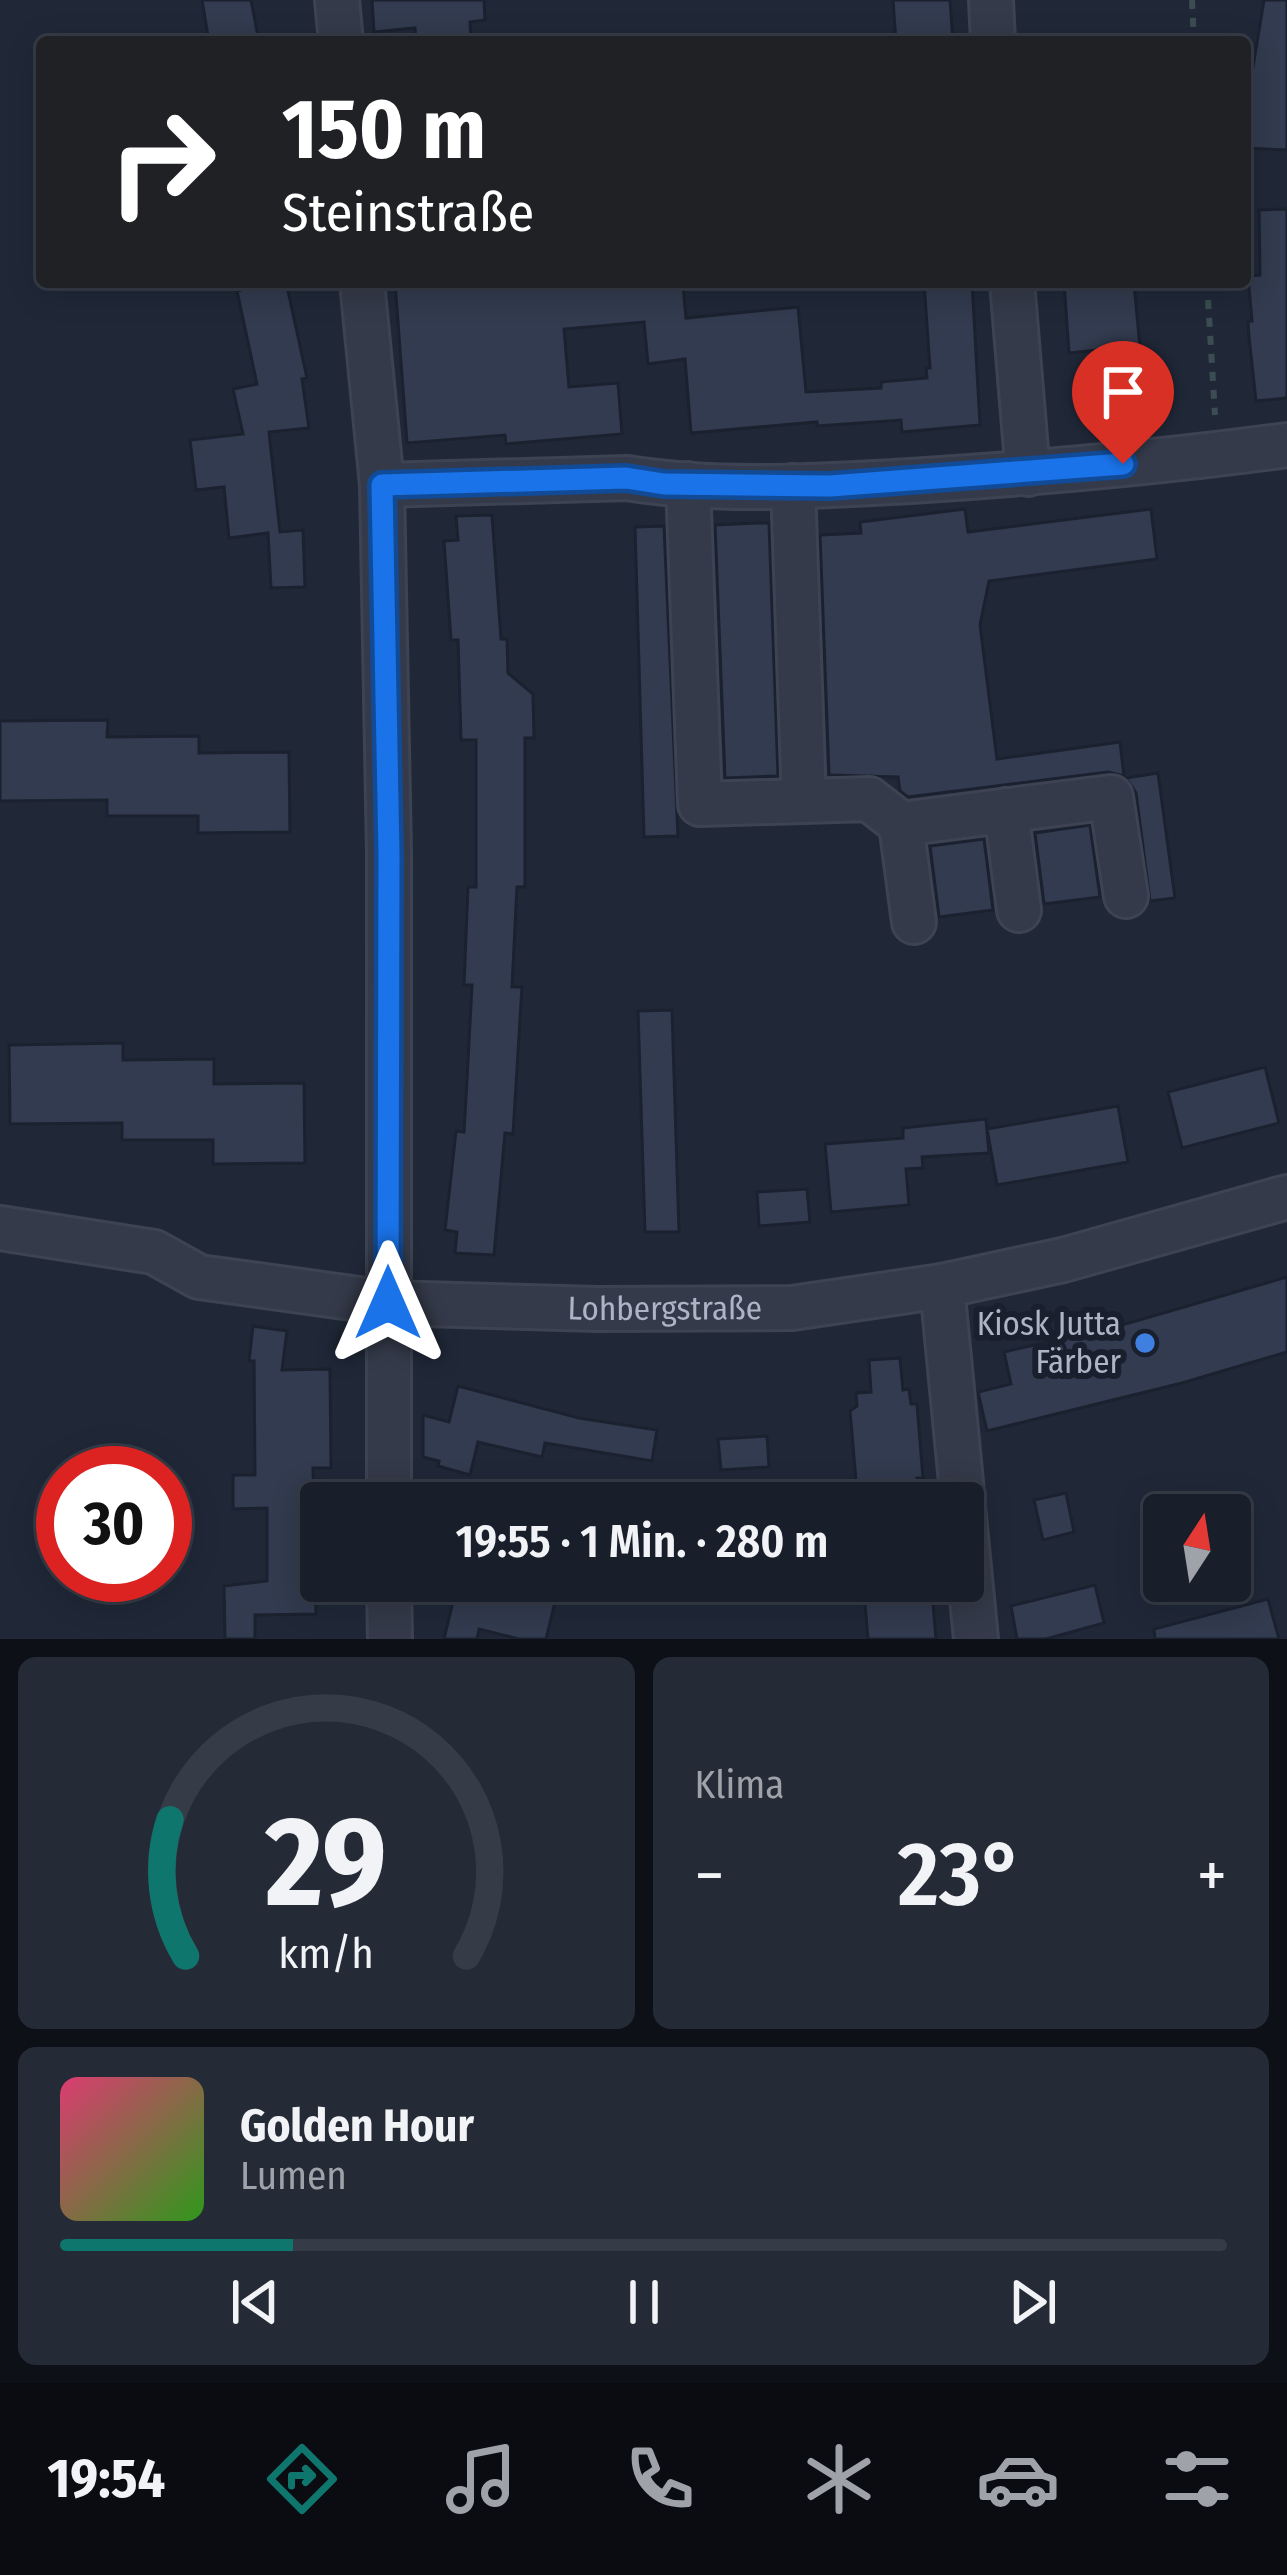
<!DOCTYPE html>
<html lang="de">
<meta charset="utf-8">
<style>
:root{--surface:#181e2a;--page:#252b36;--text:#f1f3f6;--muted:#9fa2a8;--line:#363c47;--accent:#0f766e}
body{margin:0;font-family:"Fira Sans Condensed",sans-serif;background:var(--page);color:var(--text);height:100vh;display:flex;flex-direction:column;font-size:45px;white-space:nowrap}
*{box-sizing:border-box;margin:0}
p{font-size:39px;color:var(--muted)}
.icon{flex:none;width:66px;height:66px;fill:none;stroke:currentColor;stroke-width:2;stroke-linecap:round;stroke-linejoin:round}
.map{position:relative;height:1639px;overflow:hidden}
.sheet{display:flex;flex-direction:column;gap:18px;padding:18px;background:#0d1017;flex:1}
.sheet>*{flex:none}
.banner{position:absolute;left:36px;top:36px;width:1215px;height:252px;border-radius:12px;box-shadow:0 6px 30px #0003,0 0 0 3px var(--line);background:#202124;color:#fff;overflow:hidden}
.needle{width:78px;rotate:12deg}
.buttons{position:absolute;left:1143px;top:1494px;display:grid;gap:24px}
.buttons a{display:grid;place-items:center;width:108px;height:108px;border-radius:12px;background:var(--surface);box-shadow:0 6px 30px #0003,0 0 0 3px var(--line);font-size:60px}
.speed{position:absolute;left:36px;top:1446px;display:flex;gap:24px;font-size:60px;font-weight:700;text-align:center}
.speed>*{display:grid;place-content:center;width:156px;height:156px;border-radius:50%;background:var(--surface);box-shadow:0 6px 30px #0003,0 0 0 3px var(--line);line-height:1}
.speed .limit{border:18px solid #d22;background:#fff;color:#111}
.pin{position:absolute;display:grid;place-items:center;width:102px;height:102px;color:#fff;margin:-123px -51px;border-radius:50% 50% 50% 0;rotate:-45deg;box-shadow:0 0 12px #0007}
.pin .icon{rotate:45deg}
.me{position:absolute;width:132px;margin:-66px;rotate:0deg;stroke-linejoin:round;filter:drop-shadow(0 0 9px #0008)}
.turn{display:flex;align-items:center;gap:42px;height:252px;padding:0 48px;font-size:54px}
.turn .icon{width:156px;height:156px;stroke-width:2.5}
.turn b{display:block;font-size:84px;line-height:102px}
.big{font-size:90px;font-weight:600;line-height:1.1}
.sheet .widget{flex:1;display:flex;flex-direction:column;justify-content:center;gap:18px;min-width:0;padding:0 42px;border-radius:18px;background:var(--page)}
.sheet .dial{align-items:center;gap:0}
.dial svg{height:312px;overflow:visible;fill:none;stroke:var(--line);stroke-width:7;stroke-linecap:round;text-anchor:middle}
.dial text{fill:var(--text);stroke:none}
.song{display:flex;align-items:center;gap:36px}
.cover{width:144px;height:144px;border-radius:18px;background:linear-gradient(135deg,hsl(340 70% 55%),hsl(110 70% 35%))}
.played{height:12px;border-radius:6px;background:linear-gradient(90deg,var(--accent) 20%,var(--line) 20%)}
.keys{display:flex;justify-content:space-around;direction:ltr}
.heat{display:flex;justify-content:space-between;align-items:center;font-size:66px;direction:ltr}
.sheet .tiles{flex:1;display:grid;gap:18px;grid-template-columns:1fr 1fr}
.widget:last-child{grid-column:span 2}
.trip{position:absolute;left:300px;top:1482px;width:684px;height:120px;border-radius:12px;background:var(--surface);box-shadow:0 6px 30px #0003,0 0 0 3px var(--line);font-weight:600;line-height:120px;text-align:center}
.tabs{display:flex;height:192px;justify-content:space-around;align-items:center;background:#0a0c11;color:var(--muted)}
.tabs .icon{width:84px;height:84px}
.tabs .current{color:var(--accent)}
.tabs b{font-size:54px;color:var(--text)}
.map>svg:first-child{display:block}
.building{fill:#323b4f;stroke:#1b212f;stroke-width:3}
.lines{fill:none;stroke-linecap:round;stroke-linejoin:round}
.minor-casing{stroke:#3d4352;stroke-width:48}
.path{stroke:#3b4d52;stroke-width:6;stroke-dasharray:9 9;stroke-linecap:butt}
.minor{stroke:#343a49;stroke-width:42}
.route-casing{stroke:#114b97;stroke-width:30}
.route{stroke:#1a73e8;stroke-width:21}
.shop-dot{fill:#3f7fe0;stroke:#191f2d;stroke-width:4.5}
.labels{text-anchor:middle;dominant-baseline:central;stroke-width:12;stroke-linejoin:round;paint-order:stroke}
.street-label{font-size:33px;fill:#aeb4c5;stroke:#191f2d}
.poi-label{font-size:33px;fill:#aeb4c5;stroke:#191f2d;text-anchor:end}
</style>
<div class="map">
<svg width="1287" height="1639" viewBox="0 0 1287 1639">
<rect width="100%" height="100%" fill="#202838"/>
<!-- building -->
<path class="building" d="M202,0H251L259,42H209Z
M372,0H484L485,20L470,22L471,42H416L415,28L374,32Z
M893,0H950L953,42H896Z
M1264,0H1287V150L1245,148V116Z
M1287,209V398L1256,401L1249,337L1248,321H1252L1248,276L1260,275L1259,210Z
M248,282H286L307,378L302,379L309,428L269,432L280,532L303,530L305,587L271,588L268,533L229,538L224,487L196,490L190,440L243,434L233,389L257,384L237,291L249,288Z
M395,282H519V285L627,282V289L683,285L686,318L798,307L806,392L881,388V382L927,378L926,368H930L924,282H972L980,425L902,432L901,420L817,426V422L691,433L685,359L648,364L644,322L564,329L569,387L618,383L622,434L506,444L505,435L407,443Z
M1064,282H1108L1109,286L1134,284L1142,368L1165,365L1170,411L1106,419L1099,350L1069,353Z
M965,509L968,532L1151,509L1157,559L989,581L980,625L997,759L1120,742L1124,776L1108,772L908,797L900,791L898,777L829,775L820,535L861,533L860,522Z
M492,515L501,639H507L508,673L533,694L534,738H525V887H517L512,987H522L513,1134L505,1133L494,1255L455,1253L457,1232L445,1230L456,1131L464,1132L467,1080L472,985H464L468,887H476V740H461L458,640H451L444,541L458,540L456,516Z
M757,523H769L778,776L725,778L715,525Z
M664,526L678,836L644,837L635,527Z
M108,720L107,737L199,736V753L289,752L290,832L198,833V816H107V800L0,801V721Z
M1158,773L1175,898L1150,901L1136,793L1126,778Z
M1090,825L1100,897L1044,904L1035,833Z
M984,839L993,910L939,917L930,846Z
M672,1010L679,1232H645L638,1011Z
M123,1043V1060L214,1059V1084L304,1083L305,1163L213,1164V1140H122V1123L10,1124L9,1045Z
M1265,1067L1279,1123L1182,1148L1168,1092Z
M1118,1106L1128,1162L997,1185L987,1129Z
M986,1119L989,1153L922,1157L923,1168L906,1169L909,1205L831,1212L825,1144L903,1138V1128Z
M807,1189L810,1222L759,1226L757,1192Z
M1287,1277V1352L1182,1383L987,1431L978,1392L1011,1384L1004,1352L1129,1323Z
M253,1326L287,1331L282,1370L330,1369L331,1468H313L316,1614L255,1615V1639H225L224,1586L267,1581V1508L233,1509V1475H255L254,1361H249Z
M900,1358L903,1390L909,1389L911,1404H917L923,1478H917L919,1503H865L864,1485L856,1481L850,1411L857,1406L856,1393L871,1392L869,1360Z
M458,1386L579,1418L657,1430L652,1461L545,1443L542,1457L478,1442L470,1475L438,1466L439,1461L423,1457V1415L449,1422Z
M767,1436L769,1467L721,1470L718,1439Z
M1066,1493L1074,1532L1043,1540L1034,1500Z
M458,1581H485L556,1598L546,1639H519L479,1629L477,1639H444Z
M863,1581H931L936,1639H868Z
M1095,1585L1104,1623L1046,1639H1017L1011,1606Z
M1268,1599L1279,1639H1155L1154,1629Z"/>
<g class="lines">
<defs>
<g id="minor">
<path d="M337,0L341,42"/>
<path d="M991,0L993,42"/>
<path d="M362,282L382,485L389,854V1503"/>
<path d="M1012,282L1028,474"/>
<path d="M688,484L700,804L869,799L901,824L1111,797L1126,896"/>
<path d="M382,485L627,478C719,493 818,486 911,481C1037,473 1162,462 1287,445"/>
<path d="M793,486L804,801"/>
<path d="M1006,810L1019,910"/>
<path d="M901,824L914,922"/>
<path id="s1" d="M0,1228L154,1252L199,1277L388,1303L597,1309L792,1308L942,1286L1063,1260L1287,1197"/>
<path d="M942,1286L963,1503"/>
<path d="M963,1506L976,1639"/>
<path d="M389,1581L390,1639"/>
</g>
</defs>
<!-- minor casing -->
<use href="#minor" class="minor-casing"/>
<!-- path -->
<path class="path" d="M1192,0L1194,42
M1207,282L1215,415"/>
<!-- minor -->
<use href="#minor" class="minor"/>
</g>
<g class="lines">
<defs>
<path id="route" d="M388,1303L389,854L382,485L626,478L664,484L830,486L1123,464"/>
</defs>
<!-- route casing -->
<use href="#route" class="route-casing"/>
<!-- route -->
<use href="#route" class="route"/>
</g>
<!-- markers -->
<circle class="shop-dot" cx="1145" cy="1343" r="12"/>
<g class="labels">
<!-- street labels -->
<g class="street-label">
<text stroke="none"><textPath href="#s1" startOffset="675">Lohbergstraße</textPath></text>
</g>
<!-- poi labels -->
<g class="poi-label">
<text x="1121" y="1324">Kiosk Jutta<tspan x="1121" dy="38">Färber</tspan></text>
</g>
</g>
</svg>
<div class="buttons">
<a><svg class="needle" viewBox="-14 -14 28 28"><path d="M0-13l5 13h-10z" fill="#e53935"/><path d="M0 13l5-13h-10z" fill="#9fa2a8"/></svg></a>
</div>
<div class="speed"><div class="limit">30</div></div>
<div class="pin" style="left:1123px;top:464px;background:#d93025"><svg class="icon" aria-label="arrive" viewBox="0 0 24 24"><path d="M6 21V4h12l-3 4 3 4H6"/></svg></div>
<svg class="me" style="left:388px;top:1303px" viewBox="-20 -20 40 40"><path d="M0-17L14 15 0 8-14 15z" fill="#1a73e8" stroke="#fff" stroke-width="4"/></svg>
<div class="trip">19:55 · 1 Min. · 280 m</div>
<div class="banner">
<div class="turn"><svg class="icon" aria-label="right" viewBox="0 0 24 24"><path d="M7 20v-9h11M14 6l5 5-5 5"/></svg><div><b>150 m</b>Steinstraße</div></div>
</div>
</div>
<section class="sheet">
<div class="tiles">
<div class="widget dial"><svg viewBox="0 0 100 80">
<path d="M14 69A42 42 0 1 1 86 69"/>
<path d="M14 69A42 42 0 0 1 10 34" stroke="#0f766e"/>
<text x="50" y="56" font-size="32" font-weight="700">29</text>
<text x="50" y="72" font-size="11">km/h</text>
</svg></div>
<div class="widget"><p>Klima</p>
<div class="heat"><a>−</a><b class="big">23°</b><a>+</a></div>
</div>
<div class="widget">
<div class="song"><i class="cover"></i><div><b>Golden Hour</b><p>Lumen</p></div></div>
<div class="played"></div>
<div class="keys"><svg class="icon" aria-label="previous" viewBox="0 0 24 24"><path d="M18 5L8 12l10 7zM5 5v14"/></svg><svg class="icon" aria-label="pause" viewBox="0 0 24 24"><path d="M8 5v14M16 5v14"/></svg><svg class="icon" aria-label="next" viewBox="0 0 24 24"><path d="M6 5l10 7-10 7zM19 5v14"/></svg></div>
</div>
</div>
</section>
<nav class="tabs">
<b>19:54</b>
<svg class="icon current" aria-label="directions" viewBox="0 0 24 24"><path d="M12 3l9 9-9 9-9-9zM9 14v-3h6M13 9l2 2-2 2"/></svg>
<svg class="icon" aria-label="music" viewBox="0 0 24 24"><path d="M9 18V5l10-2v13"/><circle cx="6" cy="18" r="3"/><circle cx="16" cy="16" r="3"/></svg>
<svg class="icon" aria-label="phone" viewBox="0 0 24 24"><path d="M5 4h4l2 5-3 2q2 4 5 5l2-3 5 2v4C11 20 4 13 5 4z"/></svg>
<svg class="icon" aria-label="climate" viewBox="0 0 24 24"><path d="M12 3v18M4 7l16 10M4 17L20 7"/></svg>
<svg class="icon" aria-label="car" viewBox="0 0 24 24"><path d="M5 17H2v-5l4-1 3-4h7l3 4 3 1v5h-3M9 17h6M6 11h13"/><circle cx="7" cy="17" r="2"/><circle cx="17" cy="17" r="2"/></svg>
<svg class="icon" aria-label="filters" viewBox="0 0 24 24"><path d="M4 7h16M4 17h16"/><circle cx="9" cy="7" r="2"/><circle cx="15" cy="17" r="2"/></svg>
</nav>
